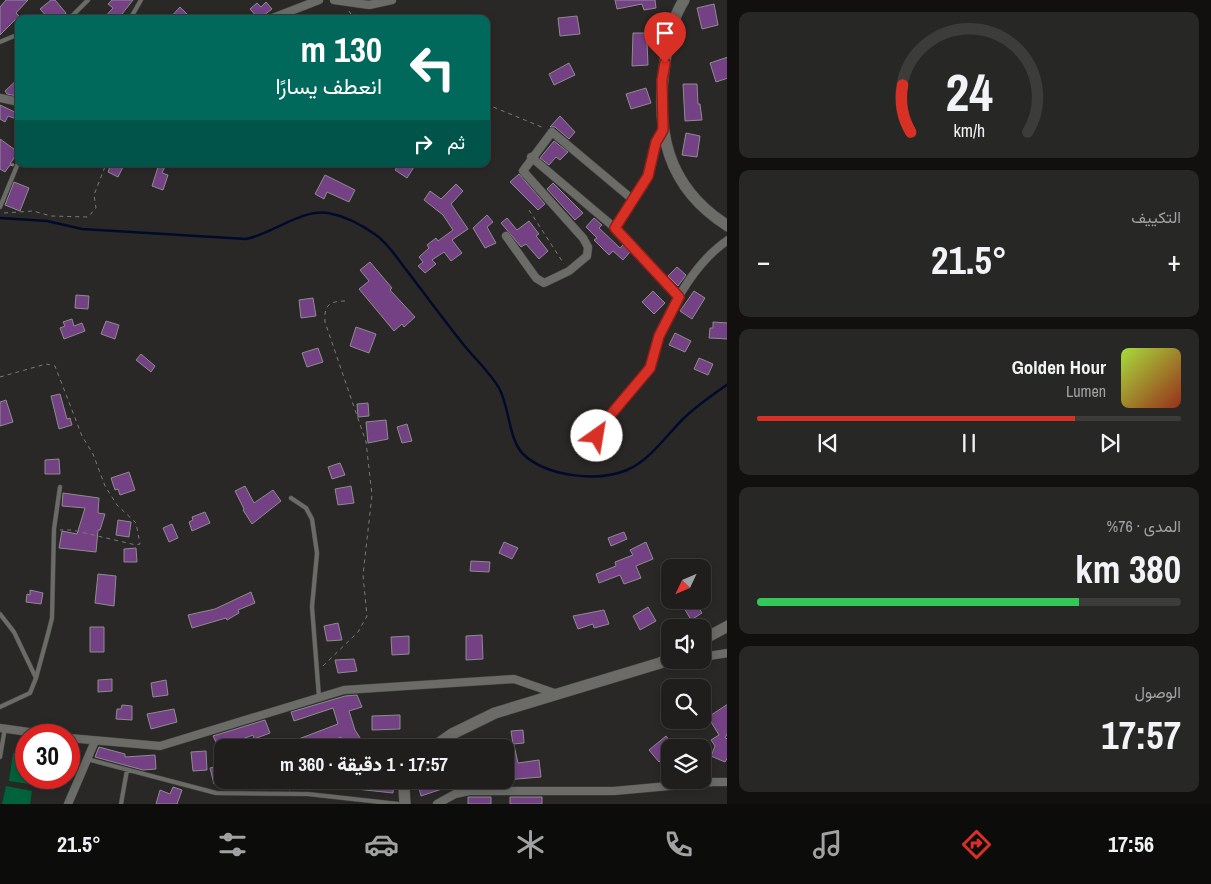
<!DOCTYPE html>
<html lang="ar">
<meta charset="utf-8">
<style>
:root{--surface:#1f1e1c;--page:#272725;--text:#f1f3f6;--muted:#a1a2a3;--line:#3c3c3b;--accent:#d93025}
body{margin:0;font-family:"Archivo Narrow",Vazirmatn,sans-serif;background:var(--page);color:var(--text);direction:rtl;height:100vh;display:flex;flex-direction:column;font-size:19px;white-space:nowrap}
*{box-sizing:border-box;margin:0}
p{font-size:16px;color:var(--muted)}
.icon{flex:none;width:28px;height:28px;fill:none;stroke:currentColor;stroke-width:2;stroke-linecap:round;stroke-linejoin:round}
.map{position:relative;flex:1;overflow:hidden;direction:ltr}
.sheet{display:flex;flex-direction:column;gap:12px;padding:12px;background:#11100f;width:484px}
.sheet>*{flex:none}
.hud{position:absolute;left:15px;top:15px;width:475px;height:152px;border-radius:10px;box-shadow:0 2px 8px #0003,0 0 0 1px var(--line);direction:rtl;background:#00695c;color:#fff;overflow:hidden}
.needle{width:32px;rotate:226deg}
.tools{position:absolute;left:661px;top:559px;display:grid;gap:10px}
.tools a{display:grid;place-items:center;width:50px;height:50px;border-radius:10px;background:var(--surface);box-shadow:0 2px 8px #0003,0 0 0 1px var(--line);font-size:25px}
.speed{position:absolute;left:15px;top:724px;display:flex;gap:10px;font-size:25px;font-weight:700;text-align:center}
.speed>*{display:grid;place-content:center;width:65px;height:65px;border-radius:50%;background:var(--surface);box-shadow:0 2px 8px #0003,0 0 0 1px var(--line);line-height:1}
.speed .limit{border:8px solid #d22;background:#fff;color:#111}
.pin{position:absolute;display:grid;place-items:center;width:42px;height:42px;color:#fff;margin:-51px -21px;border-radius:50% 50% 50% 0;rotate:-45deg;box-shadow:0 0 5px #0007}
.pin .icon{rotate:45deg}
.me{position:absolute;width:55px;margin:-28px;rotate:32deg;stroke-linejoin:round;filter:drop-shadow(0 0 4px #0008)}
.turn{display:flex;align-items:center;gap:18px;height:105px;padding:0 25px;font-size:22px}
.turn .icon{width:65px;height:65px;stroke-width:2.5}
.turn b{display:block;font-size:35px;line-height:42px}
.then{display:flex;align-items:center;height:48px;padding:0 25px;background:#0003;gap:10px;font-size:19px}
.big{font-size:38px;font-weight:800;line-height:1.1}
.sheet .widget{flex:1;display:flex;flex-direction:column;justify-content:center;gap:8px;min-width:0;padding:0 18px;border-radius:10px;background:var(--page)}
.sheet .dial{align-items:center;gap:0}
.dial svg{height:130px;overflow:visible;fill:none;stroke:var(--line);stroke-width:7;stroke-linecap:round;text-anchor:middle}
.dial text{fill:var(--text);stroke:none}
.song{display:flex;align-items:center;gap:15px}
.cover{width:60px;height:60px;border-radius:8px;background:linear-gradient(135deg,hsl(80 70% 55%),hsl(10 70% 35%))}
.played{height:5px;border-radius:2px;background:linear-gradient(90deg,var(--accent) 75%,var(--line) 75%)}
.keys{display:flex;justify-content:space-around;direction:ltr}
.heat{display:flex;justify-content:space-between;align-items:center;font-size:28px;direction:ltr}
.charge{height:8px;border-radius:4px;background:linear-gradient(90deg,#34c759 76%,var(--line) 0)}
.trip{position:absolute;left:214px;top:739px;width:300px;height:50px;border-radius:10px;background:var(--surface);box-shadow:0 2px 8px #0003,0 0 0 1px var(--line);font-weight:800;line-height:50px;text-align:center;direction:rtl}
.menu{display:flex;height:80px;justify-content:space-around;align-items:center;background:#0c0c0b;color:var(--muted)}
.menu .icon{width:35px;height:35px}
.menu .selected{color:var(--accent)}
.menu b{font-size:22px;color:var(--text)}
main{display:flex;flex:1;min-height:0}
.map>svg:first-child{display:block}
.green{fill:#00623d}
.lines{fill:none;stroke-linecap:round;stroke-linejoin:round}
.stream{stroke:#000b2b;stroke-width:2.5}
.building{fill:#744284;stroke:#8d8c8e}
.lane-casing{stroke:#474745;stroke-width:5}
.street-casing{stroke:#474745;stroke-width:9}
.secondary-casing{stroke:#474745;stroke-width:12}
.path{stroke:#7b7a78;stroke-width:1;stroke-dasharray:4 4;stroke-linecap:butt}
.lane{stroke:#6b6b68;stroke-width:4}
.street{stroke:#6b6b68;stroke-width:8}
.secondary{stroke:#6b6b68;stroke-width:11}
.route-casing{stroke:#8d1f18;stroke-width:12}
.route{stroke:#d93025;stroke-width:9}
</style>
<main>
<section class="sheet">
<div class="widget dial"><svg viewBox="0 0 100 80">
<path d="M14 69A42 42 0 1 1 86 69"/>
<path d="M14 69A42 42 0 0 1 9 40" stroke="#d93025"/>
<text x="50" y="56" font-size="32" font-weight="700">24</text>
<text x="50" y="72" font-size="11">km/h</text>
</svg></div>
<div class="widget"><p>التكييف</p>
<div class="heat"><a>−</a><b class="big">21.5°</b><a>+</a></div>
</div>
<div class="widget">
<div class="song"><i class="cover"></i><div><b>Golden Hour</b><p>Lumen</p></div></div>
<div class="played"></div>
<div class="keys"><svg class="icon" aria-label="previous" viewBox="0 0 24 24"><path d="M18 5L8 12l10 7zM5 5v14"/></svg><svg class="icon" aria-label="pause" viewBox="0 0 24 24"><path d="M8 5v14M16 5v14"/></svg><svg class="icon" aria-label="next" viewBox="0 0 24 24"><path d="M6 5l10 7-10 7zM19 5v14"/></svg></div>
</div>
<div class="widget"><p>المدى · 76%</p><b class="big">380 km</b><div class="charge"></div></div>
<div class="widget"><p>الوصول</p><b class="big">17:57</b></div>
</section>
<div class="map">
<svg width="728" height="804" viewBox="0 0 728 804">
<rect width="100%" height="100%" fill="#292826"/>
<!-- green -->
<path class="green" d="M13,753L26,755V778H30L29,784L9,781Z
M6,786L32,791L30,804H2Z"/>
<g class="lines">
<!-- stream -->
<path class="stream" d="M0,218L47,221L82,229L246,239C272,234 301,209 328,213C345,216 362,225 376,235C389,244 398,260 408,272C426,296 444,320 463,344C475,359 489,371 499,388C510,408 508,438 523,454C547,477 598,482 627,470C649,461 666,436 683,419C696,406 712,395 728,384"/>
</g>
<!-- building -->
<path class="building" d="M6,0H28L16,13L19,16L0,35V7Z
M51,0H55L66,13L60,19H49L40,9Z
M112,0H133L118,19H103L113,8L108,4Z
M615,0H655L656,8L644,10L642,4L617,9Z
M266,2L272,9L259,19L250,9L257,3L261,7Z
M714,4L718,25L702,29L697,8Z
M180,7L192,19H169Z
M577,16L580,34L560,36L558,18Z
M633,33H652V41H647L648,65L632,66Z
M728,57V78L716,82L710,63Z
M569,63L575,75L554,85L549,74Z
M19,78V94L17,96L7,94L5,91Z
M683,84H697L698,104H700L702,120L685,121Z
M646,88L651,103L631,109L626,94Z
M0,105L19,114V120L8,116L5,122L0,119Z
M560,116L575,132L569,139L555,127H550Z
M686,133L700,136L697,157L682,155Z
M0,139L18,152L10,164H14L13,166L10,165L5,172L0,169Z
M554,141L568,152L560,160L556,157L549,165L540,158Z
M111,164L123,167L118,177L108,172Z
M159,164H166L162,173L168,175L163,190L152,186Z
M399,164H409L414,167L407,178L395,170Z
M519,174L545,204L538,210L510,182Z
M325,175L355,190L349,202L327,192L324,199L315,194Z
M14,182L29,188L20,211L5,205Z
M553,183L583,213L575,220L547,189Z
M456,184L463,191L451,204L468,229L452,240L462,253L451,261L444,252L432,260L436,264L425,273L418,266L423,262L419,257L429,248L427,245L436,238L438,241L453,230L443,215L424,200L430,191L441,199Z
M487,215L493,222L487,227L496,243L485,248L473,228Z
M507,218L517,230L529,221L539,234L536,236L548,251L539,259L526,244L521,247L501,223Z
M594,218L602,225L599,228L620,248L623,245L630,252L623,260L613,251L609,255L594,240L597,238L586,227Z
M370,262L392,288L390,290L415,317L404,327L402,324L394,331L359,289L369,281L360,270Z
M677,267L686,275L678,286L668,276Z
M653,291L665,303L654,314L642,302Z
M694,291L705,298L692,319L680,311Z
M76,295L89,296L88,309L75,308Z
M313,298L316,316L301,318L299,300Z
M72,319L74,326L82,323L85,331L64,339L60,328L65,326L63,322Z
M106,321L119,325L115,339L101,334Z
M713,322L728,323V339L709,338L710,328H713Z
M356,327L376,334L369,353L350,346Z
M675,333L691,341L685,352L669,345Z
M318,348L323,362L307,367L302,353Z
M141,354L155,366L151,372L136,360Z
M699,358L713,364L708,375L694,369Z
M60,394L67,419L70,418L72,425L59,429L51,396Z
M6,400L13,422L0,426V402Z
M368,403L369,416L358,417L357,404Z
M386,420L388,439L368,443L366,422Z
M407,424L412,441L402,443L397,427Z
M59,459L60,474H45V460Z
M340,463L345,475L332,479L328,467Z
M129,472L135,490L120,495L118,489L115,490L111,478Z
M245,486L254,503L273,490L281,501L252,524L243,510L244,509L235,491Z
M351,486L354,503L338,505L335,489Z
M63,493L99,498L98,513L105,514L100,530H98L96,552L59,548L62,531L77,534L85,508L62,506Z
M205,512L210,523L192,531L189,522L193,520L192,517Z
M118,520L131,522L129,537L116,535Z
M172,524L178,538L169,542L163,528Z
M624,532L627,539L611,546L608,538Z
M504,542L518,548L512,559L499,553Z
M646,542L653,559L636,566L641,578L624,584L620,575L599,583L596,574L616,566L615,562L633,555L630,550Z
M136,548L137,562H124V549Z
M471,561L490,562L489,572L470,571Z
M98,574L116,576L114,606L95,603Z
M30,590L43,593L41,604L26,602L27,594L30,595Z
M251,592L255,603L238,610L239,613L227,620L226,618L192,628L188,615L215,609Z
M694,600L702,613L691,620L683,606Z
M648,607L656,621L640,630L633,616Z
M604,610L609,624L594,628L593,624L578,629L573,616Z
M338,623L342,640L327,641L324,626Z
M90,627H104V652H90Z
M482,635L483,659L466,660V636Z
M409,636V654L392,655L391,637Z
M354,659L357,671L338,673L335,660Z
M112,679V691L98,692V680Z
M166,680L168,695L153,697L151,683Z
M357,695L362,707L349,711L355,730L362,741L351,746L348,740L343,742L341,737L318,748H275L338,724L333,708L294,721L291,712L345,696Z
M728,704V732L725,738L728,739V757L725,762L711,756L715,746L711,740L719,735L708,717Z
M122,705L132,706V720L116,719L117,709H121Z
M174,709L177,722L151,729L147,714Z
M400,715V729L372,730V716Z
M265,720L270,733L254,739L253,735L219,748L213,736Z
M523,730L524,743L513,744L511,731Z
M666,736L675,748H670V753L659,762L649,750Z
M514,745L518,763L539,760L541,777L505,780V747Z
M99,747L125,754V757L155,755L156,769L143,770L95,757Z
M206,751L207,770L193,771L191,752Z
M222,765V782L214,784L210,768Z
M272,780H314V781L289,790L288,786L272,784Z
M357,780H394L393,793L356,789Z
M417,780H474V784L442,789L421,796Z
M173,787L182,790L177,804H156L160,790L170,794Z
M468,797H491V804H468Z
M510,797H542V804H510Z"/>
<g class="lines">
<defs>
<path id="lane" d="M69,19L88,0
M130,19L141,0
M0,42L19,34
M0,207L19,161
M291,498L306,508L312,519L317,553L312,607L319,697
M0,614L14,632L36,678
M0,707L30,693L36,678L48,634L52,618L54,529L60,487
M0,757L5,728
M87,759L216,793L308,794L398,804
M121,804L127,770"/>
<path id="street" d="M334,0L369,5L392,0
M270,19L319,0
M0,98L19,102
M663,130L656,142L648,177L615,228L679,297
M531,157L615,228
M506,236L536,278L544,283L569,271L587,256L588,247L583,238L523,171L552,132L632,199
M597,436C610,409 636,392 650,366C656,356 656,344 661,333C674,300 698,260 728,240
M702,657L728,653
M665,663L683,660
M0,728L50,735
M69,738L160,746L344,690L514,679L557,694
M68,804L95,741
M437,804L455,794L469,791H614L713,782H728"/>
<path id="secondary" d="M684,0C672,19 668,40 665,62C655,130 666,187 728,226
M702,640L728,626
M432,748L452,734L495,713L660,663L670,658
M405,804L404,789L407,780"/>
</defs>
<!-- lane casing -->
<use href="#lane" class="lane-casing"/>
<!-- street casing -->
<use href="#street" class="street-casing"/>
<!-- secondary casing -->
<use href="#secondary" class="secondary-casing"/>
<!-- path -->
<path class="path" d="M349,11L354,19
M486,104L544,128
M529,210L564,264
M4,213L33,211L51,216L88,217L96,208L94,195L106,164
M0,377L46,364L55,366L82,436L93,454L105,486L117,505L136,523L140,544L136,545L72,530H60
M323,666L358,632L367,616L363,575L372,495L366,442L325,322C324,305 329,301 346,301"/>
<!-- lane -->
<use href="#lane" class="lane"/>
<!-- street -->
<use href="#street" class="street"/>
<!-- secondary -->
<use href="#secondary" class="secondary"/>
</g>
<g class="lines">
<defs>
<path id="route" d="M597,436L602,425L650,368L659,336L679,297L615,228L648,176L656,142L663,130L662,80L665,63"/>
</defs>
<!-- route casing -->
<use href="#route" class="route-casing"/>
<!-- route -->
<use href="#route" class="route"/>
</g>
</svg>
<div class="tools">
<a><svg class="needle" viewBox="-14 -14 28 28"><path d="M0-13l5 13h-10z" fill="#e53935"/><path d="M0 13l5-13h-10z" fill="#a1a2a3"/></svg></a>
<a><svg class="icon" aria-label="sound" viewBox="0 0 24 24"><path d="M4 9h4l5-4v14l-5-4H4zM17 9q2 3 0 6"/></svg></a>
<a><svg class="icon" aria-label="search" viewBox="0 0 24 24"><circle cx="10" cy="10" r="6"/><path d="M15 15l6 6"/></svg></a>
<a><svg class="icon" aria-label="layers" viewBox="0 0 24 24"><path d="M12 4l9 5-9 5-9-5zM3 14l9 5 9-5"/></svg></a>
</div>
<div class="speed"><div class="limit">30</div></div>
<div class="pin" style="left:665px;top:63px;background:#d93025"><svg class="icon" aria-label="arrive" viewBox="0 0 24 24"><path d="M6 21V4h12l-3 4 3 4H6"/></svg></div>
<svg class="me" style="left:597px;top:436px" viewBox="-20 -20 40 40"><circle r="19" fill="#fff"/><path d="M0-13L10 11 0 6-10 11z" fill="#d93025"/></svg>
<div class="trip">17:57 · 1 دقيقة · 360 m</div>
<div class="hud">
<div class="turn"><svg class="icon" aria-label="left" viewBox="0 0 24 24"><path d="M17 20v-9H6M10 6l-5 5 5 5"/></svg><div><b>130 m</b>انعطف يسارًا</div></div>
<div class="then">ثم<svg class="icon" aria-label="right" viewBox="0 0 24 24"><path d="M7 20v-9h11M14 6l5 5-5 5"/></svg></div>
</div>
</div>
</main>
<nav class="menu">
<b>17:56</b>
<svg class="icon selected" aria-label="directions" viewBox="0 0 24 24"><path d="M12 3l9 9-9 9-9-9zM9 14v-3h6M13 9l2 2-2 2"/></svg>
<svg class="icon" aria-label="music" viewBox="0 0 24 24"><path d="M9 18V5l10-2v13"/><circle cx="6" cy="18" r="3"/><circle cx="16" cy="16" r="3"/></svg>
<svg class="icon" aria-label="phone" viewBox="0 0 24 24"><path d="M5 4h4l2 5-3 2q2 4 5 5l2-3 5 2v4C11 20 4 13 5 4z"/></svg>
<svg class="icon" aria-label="climate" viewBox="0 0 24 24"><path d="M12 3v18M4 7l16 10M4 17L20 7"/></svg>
<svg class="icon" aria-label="car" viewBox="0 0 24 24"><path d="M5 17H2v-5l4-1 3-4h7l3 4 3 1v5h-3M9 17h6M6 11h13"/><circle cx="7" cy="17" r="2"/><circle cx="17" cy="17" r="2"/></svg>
<svg class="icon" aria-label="filters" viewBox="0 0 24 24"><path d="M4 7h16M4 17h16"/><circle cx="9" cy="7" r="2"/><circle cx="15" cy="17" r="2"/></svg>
<b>21.5°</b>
</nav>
